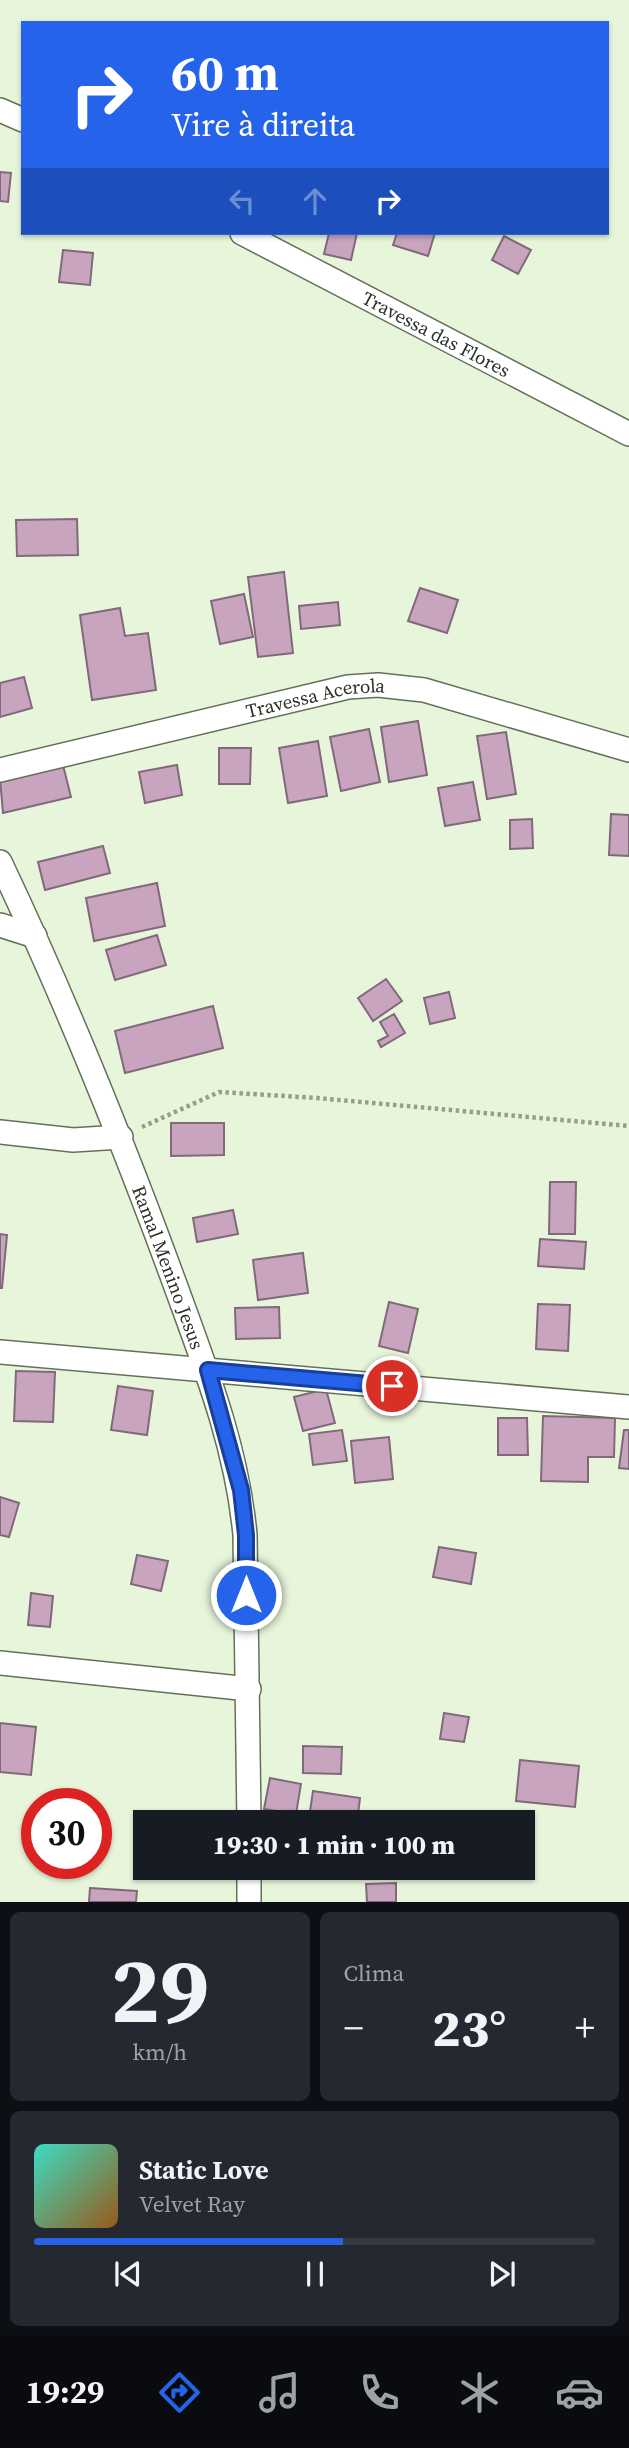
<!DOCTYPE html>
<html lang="pt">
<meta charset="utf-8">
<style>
:root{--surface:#171b24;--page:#242831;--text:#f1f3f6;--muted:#9ea1a6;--line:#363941;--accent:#2563eb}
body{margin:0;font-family:"Source Serif 4",serif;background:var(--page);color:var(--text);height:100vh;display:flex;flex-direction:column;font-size:26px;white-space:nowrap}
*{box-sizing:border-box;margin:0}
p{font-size:23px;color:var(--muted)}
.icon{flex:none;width:38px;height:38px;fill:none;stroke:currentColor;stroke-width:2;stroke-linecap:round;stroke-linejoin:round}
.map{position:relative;height:1902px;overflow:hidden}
.details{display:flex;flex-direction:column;gap:10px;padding:10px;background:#0d0f14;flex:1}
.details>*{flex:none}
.top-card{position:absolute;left:21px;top:21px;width:588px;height:214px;border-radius:0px;box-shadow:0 2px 5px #0004;background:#2563eb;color:#fff;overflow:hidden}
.speed{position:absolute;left:21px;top:1788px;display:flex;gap:14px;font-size:35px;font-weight:700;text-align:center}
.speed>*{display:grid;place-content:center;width:91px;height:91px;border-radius:50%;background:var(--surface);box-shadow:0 2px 5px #0004;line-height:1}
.speed .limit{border:10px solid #d22;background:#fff;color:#111}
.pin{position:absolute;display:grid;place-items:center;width:60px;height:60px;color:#fff;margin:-30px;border:4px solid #fff;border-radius:50%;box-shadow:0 2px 7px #0007}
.me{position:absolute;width:77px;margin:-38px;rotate:0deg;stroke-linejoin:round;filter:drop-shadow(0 0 5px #0008)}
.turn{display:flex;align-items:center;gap:24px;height:147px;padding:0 35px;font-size:32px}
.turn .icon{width:91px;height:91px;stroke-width:2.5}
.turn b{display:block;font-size:49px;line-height:60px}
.lanes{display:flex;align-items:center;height:66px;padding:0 35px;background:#0003;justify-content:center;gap:35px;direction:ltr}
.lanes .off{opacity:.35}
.big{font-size:52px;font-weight:800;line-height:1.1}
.details .widget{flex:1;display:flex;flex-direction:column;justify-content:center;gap:10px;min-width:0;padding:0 24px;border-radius:10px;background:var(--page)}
.details .dial{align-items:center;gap:0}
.dial b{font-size:91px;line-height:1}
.song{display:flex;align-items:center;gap:21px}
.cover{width:84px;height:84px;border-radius:10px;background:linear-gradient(135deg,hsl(170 70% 55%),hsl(30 70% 35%))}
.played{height:7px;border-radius:4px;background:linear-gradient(90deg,var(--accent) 55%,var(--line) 55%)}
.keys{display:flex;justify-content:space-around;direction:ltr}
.heat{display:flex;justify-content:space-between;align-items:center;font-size:38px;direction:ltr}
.details .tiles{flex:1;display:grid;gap:10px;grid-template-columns:1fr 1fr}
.widget:last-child{grid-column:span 2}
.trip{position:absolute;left:133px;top:1810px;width:402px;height:70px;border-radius:0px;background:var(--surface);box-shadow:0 2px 5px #0004;font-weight:800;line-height:70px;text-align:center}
.menu{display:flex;height:112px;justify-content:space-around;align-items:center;background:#090b0e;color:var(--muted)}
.menu .icon{width:49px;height:49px}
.menu .selected{color:var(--accent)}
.menu b{font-size:32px;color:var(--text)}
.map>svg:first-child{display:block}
.building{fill:#c8a4bf;stroke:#81697b;stroke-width:2}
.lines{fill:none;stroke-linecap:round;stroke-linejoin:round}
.minor-casing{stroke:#64715a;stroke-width:26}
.path{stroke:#939e8b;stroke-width:4.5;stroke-dasharray:3.5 3.5;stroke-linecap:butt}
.minor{stroke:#fff;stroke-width:23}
.route-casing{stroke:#184099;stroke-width:18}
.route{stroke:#2563eb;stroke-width:12}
.labels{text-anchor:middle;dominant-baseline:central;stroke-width:7;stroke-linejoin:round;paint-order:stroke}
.street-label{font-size:19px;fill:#2c3228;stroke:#fbfef9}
</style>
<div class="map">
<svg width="629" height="1902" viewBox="0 0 629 1902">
<rect width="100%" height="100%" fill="#e7f6db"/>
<!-- building -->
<path class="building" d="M0,172L11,173L8,202L0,201Z
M329,233H357L351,260L324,254Z
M397,233H435L428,256L393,245Z
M504,236L531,250L518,274L492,260Z
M63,250L93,253L90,285L59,282Z
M77,519L78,555L17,556L16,520Z
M284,572L293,653L258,657L248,577Z
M420,588L458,600L447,633L408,621Z
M244,594L253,637L220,644L211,601Z
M338,602L340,625L301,629L299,606Z
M120,608L125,636L148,633L156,690L92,700L80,615Z
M24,677L32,708L0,717V683Z
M418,721L427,775L389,782L381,727Z
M369,729L380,782L341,791L330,737Z
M506,732L516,794L487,799L477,736Z
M318,741L327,796L288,803L279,748Z
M219,748H251L250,784H219Z
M63,765L71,797L3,813L0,779Z
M177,765L182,795L145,803L139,772Z
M473,782L480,820L445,826L438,788Z
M611,814L629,815V856L609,855Z
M532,819L533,848L510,849V820Z
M103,846L110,873L45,890L38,862Z
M157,883L165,926L94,941L86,898Z
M157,935L166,965L115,980L106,950Z
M386,979L402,1001L373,1021L358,998Z
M449,992L455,1018L430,1024L424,998Z
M213,1006L223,1048L125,1073L115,1031Z
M394,1014L405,1033L381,1047L378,1041L388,1036L380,1022Z
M171,1123H224V1155L171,1156Z
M550,1182H576L575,1234H549Z
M233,1210L238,1234L197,1242L193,1218Z
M0,1234L7,1235L2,1288H0Z
M540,1239L586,1242L584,1269L538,1266Z
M303,1253L308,1293L258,1300L253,1260Z
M389,1302L418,1309L408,1353L379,1346Z
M538,1304L570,1305L568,1351L536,1349Z
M279,1307L280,1338L236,1339L235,1308Z
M16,1371L55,1372L53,1422L14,1421Z
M118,1386L153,1391L147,1435L111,1430Z
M326,1389L335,1423L303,1431L294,1397Z
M543,1416L615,1418L614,1457H588V1482L541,1481Z
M498,1418H527L528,1455H498Z
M342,1430L347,1461L313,1465L309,1434Z
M624,1430H629V1469L619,1468Z
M389,1437L393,1479L355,1483L351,1441Z
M0,1497L19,1503L9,1537L0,1535Z
M439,1547L476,1553L471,1584L433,1577Z
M137,1555L168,1561L161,1591L131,1584Z
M31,1593L53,1596L50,1627L28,1625Z
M444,1713L469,1717L464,1742L440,1739Z
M0,1723L36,1727L31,1775L0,1772Z
M303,1746L342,1747L341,1774L303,1773Z
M520,1760L579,1766L575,1807L516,1801Z
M270,1778L301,1784L296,1814L264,1809Z
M313,1791L360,1798L357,1822L309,1818Z
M396,1883V1902H367L366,1884Z
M90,1888L137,1891L136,1902H89Z"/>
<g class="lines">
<defs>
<g id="minor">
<path d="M0,110L23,120"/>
<path id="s1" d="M242,233L629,434"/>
<path id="s2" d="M0,770L348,687L378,685L424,690L629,750"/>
<path id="s3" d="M0,862C66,1001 123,1142 176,1287C206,1369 237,1448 245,1535L249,1822"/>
<path d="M0,925L35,936"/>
<path d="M0,1132L73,1140L121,1137"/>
<path d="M0,1352L629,1407"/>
<path d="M0,1663L249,1689"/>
<path d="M249,1867V1902"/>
</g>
</defs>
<!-- minor casing -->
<use href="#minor" class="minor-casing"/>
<!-- path -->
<path class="path" d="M142,1127L219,1092L317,1098L629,1126"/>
<!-- minor -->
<use href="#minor" class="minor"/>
</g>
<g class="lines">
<defs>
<path id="route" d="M246,1595V1535L241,1490L208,1370L392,1386"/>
</defs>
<!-- route casing -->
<use href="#route" class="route-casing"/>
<!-- route -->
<use href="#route" class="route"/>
</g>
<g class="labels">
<!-- street labels -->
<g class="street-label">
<text stroke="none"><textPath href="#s1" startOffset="219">Travessa das Flores</textPath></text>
<text stroke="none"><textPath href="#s2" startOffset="324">Travessa Acerola</textPath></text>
<text stroke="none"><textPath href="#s3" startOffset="439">Ramal Menino Jesus</textPath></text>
</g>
</g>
</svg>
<div class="speed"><div class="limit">30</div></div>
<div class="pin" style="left:392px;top:1386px;background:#d93025"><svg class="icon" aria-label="arrive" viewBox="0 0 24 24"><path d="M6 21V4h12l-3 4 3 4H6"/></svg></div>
<svg class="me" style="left:246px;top:1595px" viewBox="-20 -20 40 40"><circle r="17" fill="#2563eb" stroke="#fff" stroke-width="3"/><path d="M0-11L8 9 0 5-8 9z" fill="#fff"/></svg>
<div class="trip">19:30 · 1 min · 100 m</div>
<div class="top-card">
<div class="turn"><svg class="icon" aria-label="right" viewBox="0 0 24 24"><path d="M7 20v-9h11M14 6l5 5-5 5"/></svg><div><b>60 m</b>Vire à direita</div></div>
<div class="lanes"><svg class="icon off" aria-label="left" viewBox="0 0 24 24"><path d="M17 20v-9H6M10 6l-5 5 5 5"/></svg><svg class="icon off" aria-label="ahead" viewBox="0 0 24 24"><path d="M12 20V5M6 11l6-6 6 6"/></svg><svg class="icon" aria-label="right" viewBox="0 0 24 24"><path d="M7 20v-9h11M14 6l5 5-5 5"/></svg></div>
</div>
</div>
<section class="details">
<div class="tiles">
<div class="widget dial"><b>29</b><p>km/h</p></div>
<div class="widget"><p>Clima</p>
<div class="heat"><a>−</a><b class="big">23°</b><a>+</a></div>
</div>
<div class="widget">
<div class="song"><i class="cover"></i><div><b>Static Love</b><p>Velvet Ray</p></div></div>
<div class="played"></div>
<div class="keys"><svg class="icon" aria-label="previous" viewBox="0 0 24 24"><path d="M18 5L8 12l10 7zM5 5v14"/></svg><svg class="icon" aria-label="pause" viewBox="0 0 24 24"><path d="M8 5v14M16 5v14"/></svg><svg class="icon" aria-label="next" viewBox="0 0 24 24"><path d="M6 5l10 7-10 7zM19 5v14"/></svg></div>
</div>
</div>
</section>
<nav class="menu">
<b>19:29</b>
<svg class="icon selected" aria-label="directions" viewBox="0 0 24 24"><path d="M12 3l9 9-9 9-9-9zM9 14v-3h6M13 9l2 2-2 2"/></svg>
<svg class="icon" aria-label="music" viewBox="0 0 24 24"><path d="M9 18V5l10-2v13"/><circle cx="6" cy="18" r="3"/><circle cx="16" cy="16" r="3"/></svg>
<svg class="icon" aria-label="phone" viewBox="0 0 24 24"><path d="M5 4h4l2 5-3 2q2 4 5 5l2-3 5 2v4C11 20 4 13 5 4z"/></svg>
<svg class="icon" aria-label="climate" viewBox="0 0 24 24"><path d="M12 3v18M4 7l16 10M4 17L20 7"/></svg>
<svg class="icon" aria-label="car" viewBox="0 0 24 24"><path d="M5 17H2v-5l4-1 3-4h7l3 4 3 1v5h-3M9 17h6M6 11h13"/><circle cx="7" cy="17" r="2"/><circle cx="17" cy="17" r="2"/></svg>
</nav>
